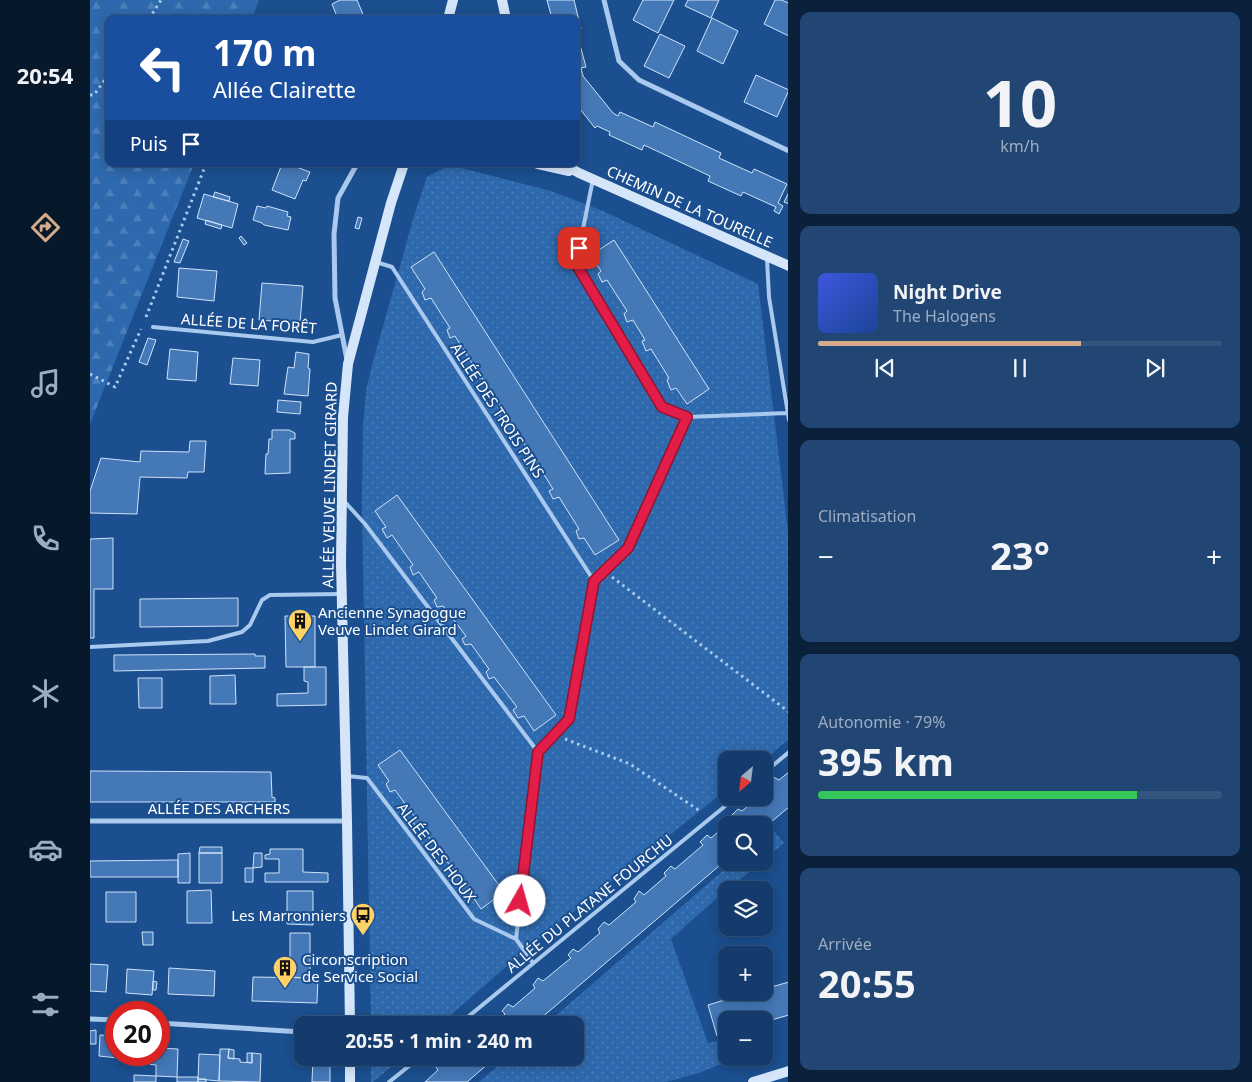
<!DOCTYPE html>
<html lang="fr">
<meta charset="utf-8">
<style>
:root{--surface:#143b6b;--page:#214673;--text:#f1f3f6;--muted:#9dadc1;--line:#33557e;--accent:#d6ab8b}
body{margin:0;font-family:"Noto Sans",sans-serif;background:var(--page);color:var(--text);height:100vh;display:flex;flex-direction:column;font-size:19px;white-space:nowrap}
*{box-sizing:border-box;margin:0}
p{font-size:16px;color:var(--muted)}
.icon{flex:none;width:28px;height:28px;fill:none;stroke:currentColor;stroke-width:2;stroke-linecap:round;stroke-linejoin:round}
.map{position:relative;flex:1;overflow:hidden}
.panel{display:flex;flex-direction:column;gap:12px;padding:12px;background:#0b203b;width:464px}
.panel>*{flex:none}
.banner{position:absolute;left:15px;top:15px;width:475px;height:152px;border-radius:10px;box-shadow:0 2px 12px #0003,0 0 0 1px var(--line);background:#1a4fa0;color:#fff;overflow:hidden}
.needle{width:32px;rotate:208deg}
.tools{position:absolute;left:628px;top:751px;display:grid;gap:10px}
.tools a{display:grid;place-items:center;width:55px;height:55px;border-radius:10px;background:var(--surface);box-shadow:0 2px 12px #0003,0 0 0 1px var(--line);font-size:25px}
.speed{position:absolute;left:15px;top:1001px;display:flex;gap:10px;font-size:25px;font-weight:700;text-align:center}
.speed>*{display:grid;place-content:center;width:65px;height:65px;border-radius:50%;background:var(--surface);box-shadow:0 2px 12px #0003,0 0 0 1px var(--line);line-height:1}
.speed .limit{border:8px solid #d22;background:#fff;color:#111}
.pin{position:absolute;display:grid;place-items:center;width:42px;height:42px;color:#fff;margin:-21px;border-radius:10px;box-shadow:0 2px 8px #0006}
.me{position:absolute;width:55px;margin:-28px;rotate:7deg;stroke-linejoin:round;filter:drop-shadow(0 0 4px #0008)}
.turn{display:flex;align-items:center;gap:18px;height:105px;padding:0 25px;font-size:22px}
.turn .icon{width:65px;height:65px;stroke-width:2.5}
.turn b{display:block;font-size:35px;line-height:42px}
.then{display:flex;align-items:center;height:48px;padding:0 25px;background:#0003;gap:10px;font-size:19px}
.big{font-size:38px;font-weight:700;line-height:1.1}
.panel .card{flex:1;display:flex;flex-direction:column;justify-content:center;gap:8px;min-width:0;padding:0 18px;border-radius:10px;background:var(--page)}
.panel .dial{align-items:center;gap:0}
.dial b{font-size:65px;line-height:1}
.song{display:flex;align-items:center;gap:15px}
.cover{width:60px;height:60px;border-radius:8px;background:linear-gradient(135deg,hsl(230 70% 55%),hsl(220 70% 35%))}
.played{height:5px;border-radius:2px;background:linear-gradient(90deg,var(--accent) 65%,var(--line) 65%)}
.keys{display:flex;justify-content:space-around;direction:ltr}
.heat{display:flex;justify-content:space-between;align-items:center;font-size:28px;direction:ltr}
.charge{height:8px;border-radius:4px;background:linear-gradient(90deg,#34c759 79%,var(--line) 0)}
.trip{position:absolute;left:204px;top:1016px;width:290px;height:50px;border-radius:10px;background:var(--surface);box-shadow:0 2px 12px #0003,0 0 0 1px var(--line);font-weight:700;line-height:50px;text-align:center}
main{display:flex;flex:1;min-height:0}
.tab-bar{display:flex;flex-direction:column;width:90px;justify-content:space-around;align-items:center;background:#08182b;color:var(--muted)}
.tab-bar .icon{width:35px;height:35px}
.tab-bar .selected{color:var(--accent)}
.tab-bar b{font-size:22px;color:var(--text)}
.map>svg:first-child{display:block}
.grass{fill:url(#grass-dots)}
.forest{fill:url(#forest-firs)}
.building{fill:#4478b7;stroke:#cfe3fa}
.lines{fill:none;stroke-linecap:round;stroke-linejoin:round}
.path{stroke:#a9c9ee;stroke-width:3;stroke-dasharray:2.5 4;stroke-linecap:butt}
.lane{stroke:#a9c9ee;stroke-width:4}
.street{stroke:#a9c9ee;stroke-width:5}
.secondary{stroke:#d6e6fa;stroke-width:10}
.route-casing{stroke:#92132f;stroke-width:12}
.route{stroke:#e11d48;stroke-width:9}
.labels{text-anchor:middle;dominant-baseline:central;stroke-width:4;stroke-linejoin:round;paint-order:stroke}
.street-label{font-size:15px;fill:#fff;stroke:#1b4f8f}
.poi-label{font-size:15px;fill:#fff;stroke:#1b4f8f;text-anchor:start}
</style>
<main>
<nav class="tab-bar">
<b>20:54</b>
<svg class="icon selected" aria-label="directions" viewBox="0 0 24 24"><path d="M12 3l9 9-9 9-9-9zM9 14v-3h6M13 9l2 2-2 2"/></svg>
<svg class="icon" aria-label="music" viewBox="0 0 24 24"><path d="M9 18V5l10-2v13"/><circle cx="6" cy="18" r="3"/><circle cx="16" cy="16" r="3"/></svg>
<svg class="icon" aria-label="phone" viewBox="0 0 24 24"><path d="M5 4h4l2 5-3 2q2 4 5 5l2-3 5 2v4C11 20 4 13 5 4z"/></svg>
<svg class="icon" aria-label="climate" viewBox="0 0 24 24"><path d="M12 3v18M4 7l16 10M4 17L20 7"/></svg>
<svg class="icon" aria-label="car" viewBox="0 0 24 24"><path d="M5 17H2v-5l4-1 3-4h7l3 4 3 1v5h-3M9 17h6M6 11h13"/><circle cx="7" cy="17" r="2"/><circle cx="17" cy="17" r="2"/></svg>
<svg class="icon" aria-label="filters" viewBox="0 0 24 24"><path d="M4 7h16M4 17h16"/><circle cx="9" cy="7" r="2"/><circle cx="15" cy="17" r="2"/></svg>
</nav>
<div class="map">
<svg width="699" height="1082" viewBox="0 0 699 1082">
<defs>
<pattern id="grass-dots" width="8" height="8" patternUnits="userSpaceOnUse" patternTransform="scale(1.25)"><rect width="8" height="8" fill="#2e69ad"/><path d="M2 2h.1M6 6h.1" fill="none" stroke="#4d80b9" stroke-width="1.8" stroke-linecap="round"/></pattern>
<pattern id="forest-firs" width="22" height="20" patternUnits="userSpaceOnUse" patternTransform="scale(1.25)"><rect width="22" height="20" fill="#2e69ad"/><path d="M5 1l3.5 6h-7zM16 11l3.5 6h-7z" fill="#4d80b9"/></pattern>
</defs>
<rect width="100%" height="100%" fill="#1b4f8f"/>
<!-- grass -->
<path class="grass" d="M360,165L461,191L513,211L668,284L698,531V740L674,760H636V790L432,953L349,1025H281L272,505L273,424L276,391L281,369L324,216L337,177Z
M682,829L694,843L674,860V836Z
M643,862L671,863L636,890L581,939L618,1043L636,1039V1058H646L609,1073L576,1082H389L417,1058H485V1025H455Z
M281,1058H311L283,1082H281Z"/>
<!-- forest -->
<path class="forest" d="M0,0H169L162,19H19V164H104L0,424Z"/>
<!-- building -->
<path class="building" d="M250,0H267L275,19H248L242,4Z
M457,0H484L491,29L486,30L496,67L491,68L493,76L523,113L528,116L530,112L563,127L565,122L631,153L629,158L662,173L664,169L697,184L688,203L693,206L689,214L684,211L686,207L653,192L651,196L618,181L620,176L554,145L552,150L519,135L520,132L507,126L505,128L486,104V19H462Z
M553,0H584L568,33L543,20Z
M598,0H629L621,18L595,6Z
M685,0H691L699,3V36L674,24Z
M622,18L648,31L633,64L607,51Z
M570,34L595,46L579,78L554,66Z
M666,75L699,90L687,117L654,102Z
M192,164H198L220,172L216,181L213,180L205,199L182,190Z
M125,192L140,197L139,201L123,197Z
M699,192V204L694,202Z
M114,194L148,204L142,228L107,218Z
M167,206L176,208L177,206L198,212L197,216L201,217L198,230L174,225L172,223L163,220Z
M268,217L272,218L269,229L265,228Z
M116,220L132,225L131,229L115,224Z
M151,236L157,243L154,245L149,238Z
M93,239L99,241L90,263L84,262Z
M524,240L619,389L597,404L586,388L581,390L577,380L579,378L561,349L556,351L552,341L555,340L543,320L537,322L534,314L537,311L517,280L512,282L508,274L511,271L501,255Z
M344,252L529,540L505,555L494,538L489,539L486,531L489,529L469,497L463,499L459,491L463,489L443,457L437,459L434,451L437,448L417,418L411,419L408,411L412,408L392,378L386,379L382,370L385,368L365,336L360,338L357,330L360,328L341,298L335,300L332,292L335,289L321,267Z
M89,268L127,271L124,301L87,297Z
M172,283L213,286L210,323L169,320Z
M58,338L66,340L57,365L49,362Z
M80,349L108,352L106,381L77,379Z
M206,352L219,354L218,368L220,369L218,396L194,394L198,367L204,368Z
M143,358L170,360L168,386L140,384Z
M188,400L211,402L210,414L187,412Z
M182,430H199L205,433V439H200V473L175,474L176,454H178L179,439H182Z
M100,441H116L114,472H98L97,478L50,477L47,514L0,513V491L11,458L50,462L51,451L99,452Z
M307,495L466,715L444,731L434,716L428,718L423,710L427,707L404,677L399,679L396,672L399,669L381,644L375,645L372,639L376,636L353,606L347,607L344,600L347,598L329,572L323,575L320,567L323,565L302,535L297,538L292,529L296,527L285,511Z
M23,538V589H4V638H0V539Z
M148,598V626L50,627V599Z
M195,616H225V667H196Z
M165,654V656H175V668L24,671V655Z
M214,667H236V705L187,706V694L218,693V682L214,681Z
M145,675L146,704H120V676Z
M48,678H72V708H49Z
M310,750L414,892L391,909L380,893L375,896L370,887L374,885L353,856L347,858L343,849L346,847L332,828L328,830L323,822L327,820L305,790L300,792L296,784L299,781L288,765Z
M0,771L181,772L182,797L185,798V802H0Z
M699,772V807L674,828V825H637L644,819L641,816L648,809L652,811L668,798H674V793L678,789L676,786L683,777L689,780Z
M636,825V860L443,1025H402L415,1014L412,1011L418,1004L423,1007L445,988L443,985L448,978L453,981L481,958L478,955L483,949L488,952L510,933L508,929L514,922L519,925L546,902L544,899L549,891L554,895L576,876L574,873L581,866L585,869L613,845L610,842L617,835L621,838Z
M110,847H132V853H109Z
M180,849H213V872L238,873V882H175V873H189V859H175V855L180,854Z
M100,853V883H88V854Z
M109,853H132V883H109Z
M164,853H172V867L163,868Z
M88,860V877H0V861Z
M155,868H163V882H155Z
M121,890L122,923H97V891Z
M197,891H223V925L197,924Z
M16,892H46V922H16Z
M52,932H63V945H53Z
M200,933H220V978L200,977Z
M0,964L18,965L16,992L0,991Z
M79,968L125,971L124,996L78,994Z
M37,969L64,971L62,995L36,993Z
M163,977L228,978L227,1003L162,1001Z
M63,981L67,982L66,990H63Z
M699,982V1015L674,1022V1020H636V1033L627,1036L618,1005L661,992H674V989Z
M6,1030V1044H0V1031Z
M10,1035L26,1036V1055H37V1059L9,1056Z
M69,1048L88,1049L87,1077L66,1076V1065L57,1064V1055H69Z
M130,1049H139L138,1058L150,1059V1062L162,1063V1053L171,1054L170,1082L129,1081Z
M139,1049L144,1050V1059L138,1058Z
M157,1053H162V1063L157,1062Z
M109,1054L130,1055L129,1081L108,1079Z
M223,1058H240V1082H222Z
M363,1058H405L377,1082H335L348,1070L346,1067L352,1060L356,1063Z
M44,1075L66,1076V1082H44Z
M87,1077H108V1082H87Z
M108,1079H116V1082H108Z"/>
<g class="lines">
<!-- path -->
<path class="path" d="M59,19L71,0
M0,95H4L19,74
M56,317L116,164
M0,374L25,387L51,329
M522,577L699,712
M475,739L540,764L610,811"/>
<!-- lane -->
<path class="lane" d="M503,179L486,264L572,407L597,417
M677,259L679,297L699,420
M286,262L302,267L504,581
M63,327L223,342L252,335
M254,501L275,524L448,752
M0,647L118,641L152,632L160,625L172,600L180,595L250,594
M674,773L699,752
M257,776L277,778L384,919L426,939L443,963
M426,939L448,752L479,719L504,581L538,548L597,417L697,413
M368,1025L645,798
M299,1082L329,1058"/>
<!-- street -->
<path class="street" d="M514,0L529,61L549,80L699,151
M257,360L245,298L244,234L248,198L267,164
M0,821H257
M0,1019L26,1020
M69,1023L212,1032"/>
<!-- secondary -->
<path class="secondary" d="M412,0L416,19
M358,19L363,0
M448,164L479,171
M473,164L489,173L699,266
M260,1025L257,821L251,563L253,417L258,364L301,203L314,164
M260,1058V1082
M663,1082L699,1071"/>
</g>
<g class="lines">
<defs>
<path id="route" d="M430,901L448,752L479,719L504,581L538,548L597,417L572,407L486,264L489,248"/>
</defs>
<!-- route casing -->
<use href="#route" class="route-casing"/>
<!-- route -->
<use href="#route" class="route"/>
</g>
<!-- icons -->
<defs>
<symbol id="building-pin" viewBox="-11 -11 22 30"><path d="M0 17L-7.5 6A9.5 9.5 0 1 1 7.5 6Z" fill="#ffd166" stroke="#1b4f8f"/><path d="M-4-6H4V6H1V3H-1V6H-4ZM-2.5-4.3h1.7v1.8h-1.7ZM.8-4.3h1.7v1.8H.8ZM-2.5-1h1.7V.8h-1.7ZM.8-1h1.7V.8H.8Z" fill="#111"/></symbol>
<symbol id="bus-pin" viewBox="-11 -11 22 30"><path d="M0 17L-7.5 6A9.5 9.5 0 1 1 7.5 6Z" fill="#ffd166" stroke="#1b4f8f"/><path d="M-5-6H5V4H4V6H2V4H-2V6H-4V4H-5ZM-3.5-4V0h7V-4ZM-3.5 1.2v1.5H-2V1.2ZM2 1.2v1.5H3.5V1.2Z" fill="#111"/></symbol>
</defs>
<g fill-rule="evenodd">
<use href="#building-pin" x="196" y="607" width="28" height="38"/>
<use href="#bus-pin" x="259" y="901" width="28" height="38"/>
<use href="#building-pin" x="181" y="954" width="28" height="38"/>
</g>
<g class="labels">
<!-- street labels -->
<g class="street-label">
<text transform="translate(600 206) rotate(24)">CHEMIN DE LA TOURELLE</text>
<text transform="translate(159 323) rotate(4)">ALLÉE DE LA FORÊT</text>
<text transform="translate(408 410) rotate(57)">ALLÉE DES TROIS PINS</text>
<text transform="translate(239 485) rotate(-89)">ALLÉE VEUVE LINDET GIRARD</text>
<text x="129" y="808">ALLÉE DES ARCHERS</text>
<text transform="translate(347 852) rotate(53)">ALLÉE DES HOUX</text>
<text transform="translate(499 903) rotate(-39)">ALLÉE DU PLATANE FOURCHU</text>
</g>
<!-- poi labels -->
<g class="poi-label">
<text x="228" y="612">Ancienne Synagogue<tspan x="228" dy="17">Veuve Lindet Girard</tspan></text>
<text x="256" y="915" text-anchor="end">Les Marronniers</text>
<text x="212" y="959">Circonscription<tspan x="212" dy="17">de Service Social</tspan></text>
</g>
</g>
</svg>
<div class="tools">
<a><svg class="needle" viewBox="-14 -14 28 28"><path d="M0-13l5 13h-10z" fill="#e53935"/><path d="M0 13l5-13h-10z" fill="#9dadc1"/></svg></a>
<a><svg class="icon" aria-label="search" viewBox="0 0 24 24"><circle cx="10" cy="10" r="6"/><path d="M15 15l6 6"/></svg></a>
<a><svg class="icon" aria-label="layers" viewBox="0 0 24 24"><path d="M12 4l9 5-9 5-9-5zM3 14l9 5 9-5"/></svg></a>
<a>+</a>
<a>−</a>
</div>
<div class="speed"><div class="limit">20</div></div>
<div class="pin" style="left:489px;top:248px;background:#d93025"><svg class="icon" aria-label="arrive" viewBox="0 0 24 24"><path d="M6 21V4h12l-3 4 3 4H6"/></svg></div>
<svg class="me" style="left:430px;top:901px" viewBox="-20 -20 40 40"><circle r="19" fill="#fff"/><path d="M0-13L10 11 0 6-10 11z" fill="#e11d48"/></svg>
<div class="trip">20:55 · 1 min · 240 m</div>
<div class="banner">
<div class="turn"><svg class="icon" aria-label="left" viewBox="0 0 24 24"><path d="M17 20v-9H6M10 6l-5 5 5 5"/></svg><div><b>170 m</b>Allée Clairette</div></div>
<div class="then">Puis<svg class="icon" aria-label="arrive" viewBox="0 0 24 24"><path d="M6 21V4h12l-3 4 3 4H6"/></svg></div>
</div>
</div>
<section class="panel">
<div class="card dial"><b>10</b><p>km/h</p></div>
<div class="card">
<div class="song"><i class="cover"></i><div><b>Night Drive</b><p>The Halogens</p></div></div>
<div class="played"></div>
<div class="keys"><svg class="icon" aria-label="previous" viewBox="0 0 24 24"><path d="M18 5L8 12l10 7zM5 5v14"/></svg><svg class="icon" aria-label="pause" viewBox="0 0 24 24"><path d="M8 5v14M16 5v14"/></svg><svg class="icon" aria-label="next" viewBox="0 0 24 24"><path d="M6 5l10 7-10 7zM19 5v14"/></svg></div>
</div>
<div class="card"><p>Climatisation</p>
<div class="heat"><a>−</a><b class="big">23°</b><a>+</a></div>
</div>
<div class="card"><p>Autonomie · 79%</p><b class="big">395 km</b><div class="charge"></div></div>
<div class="card"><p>Arrivée</p><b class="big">20:55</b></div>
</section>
</main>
